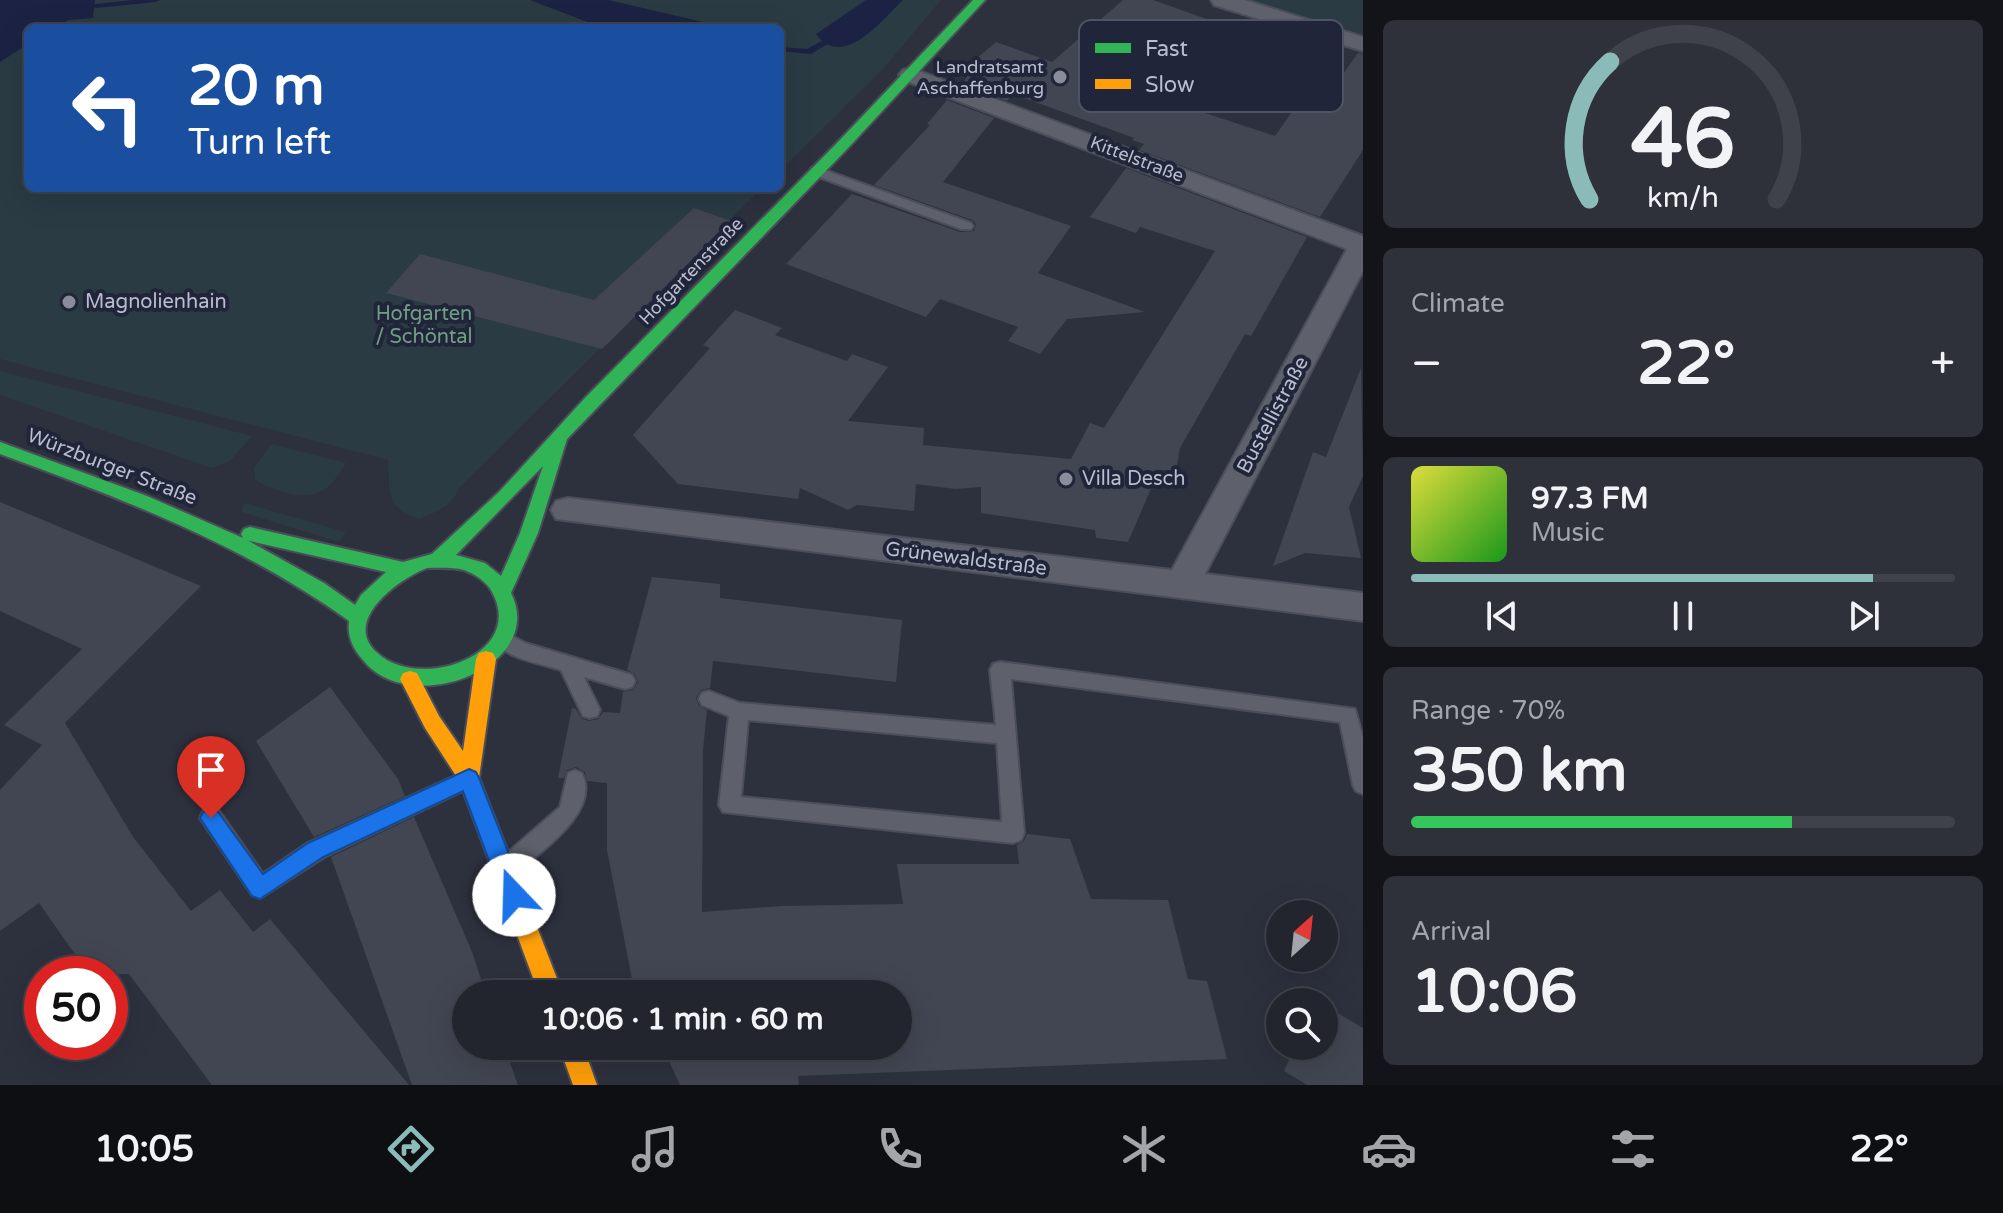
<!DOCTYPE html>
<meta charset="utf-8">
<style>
:root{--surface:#22252e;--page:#2e313a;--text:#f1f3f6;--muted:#a2a5aa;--line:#3f424a;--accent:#8bbbb9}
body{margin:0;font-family:"Varela Round",sans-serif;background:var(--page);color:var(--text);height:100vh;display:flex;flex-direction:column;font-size:30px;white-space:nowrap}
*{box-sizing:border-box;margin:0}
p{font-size:26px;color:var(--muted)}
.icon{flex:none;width:44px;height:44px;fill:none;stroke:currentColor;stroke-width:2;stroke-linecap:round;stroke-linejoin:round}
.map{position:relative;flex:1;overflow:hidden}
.sheet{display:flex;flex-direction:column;gap:20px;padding:20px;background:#131419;width:640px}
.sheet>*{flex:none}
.banner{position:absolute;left:24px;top:24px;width:760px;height:168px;border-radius:12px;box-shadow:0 8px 32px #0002,0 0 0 2px var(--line);background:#1a4fa0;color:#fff;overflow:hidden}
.needle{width:52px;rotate:27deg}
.fabs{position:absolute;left:1266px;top:900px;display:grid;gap:16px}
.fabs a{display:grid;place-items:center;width:72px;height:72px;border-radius:50%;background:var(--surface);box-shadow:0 8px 32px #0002,0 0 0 2px var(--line);font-size:40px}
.speed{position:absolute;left:24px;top:956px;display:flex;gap:16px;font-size:40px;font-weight:700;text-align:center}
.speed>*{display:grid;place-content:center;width:104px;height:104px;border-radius:50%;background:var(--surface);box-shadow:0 8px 32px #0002,0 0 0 2px var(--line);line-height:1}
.speed .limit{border:12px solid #d22;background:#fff;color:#111}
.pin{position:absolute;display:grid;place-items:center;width:68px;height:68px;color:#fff;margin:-82px -34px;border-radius:50% 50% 50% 0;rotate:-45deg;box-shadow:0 0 8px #0007}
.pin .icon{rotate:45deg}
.me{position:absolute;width:88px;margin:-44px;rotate:339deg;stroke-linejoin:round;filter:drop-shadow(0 0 6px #0008)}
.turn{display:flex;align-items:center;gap:28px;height:168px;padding:0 32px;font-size:36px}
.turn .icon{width:104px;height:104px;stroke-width:2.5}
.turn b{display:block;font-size:56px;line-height:68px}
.big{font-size:60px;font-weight:800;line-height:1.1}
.sheet .widget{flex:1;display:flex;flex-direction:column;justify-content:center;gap:12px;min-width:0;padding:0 28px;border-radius:12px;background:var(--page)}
.sheet .dial{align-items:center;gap:0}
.dial svg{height:208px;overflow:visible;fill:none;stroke:var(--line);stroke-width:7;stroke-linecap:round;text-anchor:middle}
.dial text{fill:var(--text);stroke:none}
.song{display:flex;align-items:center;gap:24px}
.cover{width:96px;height:96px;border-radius:12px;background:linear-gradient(135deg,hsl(60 70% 55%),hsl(120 70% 35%))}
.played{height:8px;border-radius:4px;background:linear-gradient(90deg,var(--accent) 85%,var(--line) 85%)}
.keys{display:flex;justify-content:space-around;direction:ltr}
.heat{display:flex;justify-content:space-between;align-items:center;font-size:44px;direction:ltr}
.charge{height:12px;border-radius:6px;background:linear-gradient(90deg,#34c759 70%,var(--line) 0)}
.trip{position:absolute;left:452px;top:980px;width:460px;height:80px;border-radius:40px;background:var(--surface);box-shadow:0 8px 32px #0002,0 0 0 2px var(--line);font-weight:800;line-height:80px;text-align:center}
.tabs{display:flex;height:128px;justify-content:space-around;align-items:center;background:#0e0f12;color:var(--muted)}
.tabs .icon{width:56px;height:56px}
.tabs .on{color:var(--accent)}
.tabs b{font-size:36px;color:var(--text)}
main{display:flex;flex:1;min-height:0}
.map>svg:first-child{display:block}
.green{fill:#2a3b44}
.water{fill:#1c2243}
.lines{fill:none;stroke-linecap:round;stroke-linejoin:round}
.stream{fill:#1c2243;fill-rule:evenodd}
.building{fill:#424652}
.lane-casing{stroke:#4b4e5a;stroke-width:4}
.street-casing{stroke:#4b4e5a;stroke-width:4}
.fast-casing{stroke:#4b4e5a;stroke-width:4}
.slow-casing{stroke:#4b4e5a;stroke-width:4}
.lane{fill:#5e616b;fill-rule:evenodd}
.street{fill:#5e616b;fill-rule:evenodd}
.fast{fill:#30b455;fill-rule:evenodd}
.slow{fill:#ff9f0a;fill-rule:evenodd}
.route{fill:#1a73e8;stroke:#114b97;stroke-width:2}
.poi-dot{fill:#888c9b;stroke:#202539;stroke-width:3}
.labels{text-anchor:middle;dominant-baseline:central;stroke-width:8;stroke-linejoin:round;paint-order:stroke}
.far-poi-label{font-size:18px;fill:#b9bdcd;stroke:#202539;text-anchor:end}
.far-street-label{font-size:18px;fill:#b9bdcd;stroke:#202539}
.poi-label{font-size:20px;fill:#b9bdcd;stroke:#202539;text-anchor:start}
.park-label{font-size:20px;fill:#719e85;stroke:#202539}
.street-label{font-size:20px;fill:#b9bdcd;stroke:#202539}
.key{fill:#202539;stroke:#4e5365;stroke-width:2}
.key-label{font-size:22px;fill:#b9bdcd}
</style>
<main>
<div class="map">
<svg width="1363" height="1085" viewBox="0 0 1363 1085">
<rect width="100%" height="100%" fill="#2d313e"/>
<!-- green -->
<path class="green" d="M0,0H941L883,69L780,171V28H28V188H762L459,488C450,508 438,511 419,519C385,507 390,491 388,460L0,359Z
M1242,0H1363V37Z
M0,371L31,379L252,436L230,461L212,468L0,395Z
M271,444L346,463C330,490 316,502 284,492C274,488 263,486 255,479L254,468Z
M244,503L346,532L339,542L242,512Z"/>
<!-- water -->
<path class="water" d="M0,0H95L93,18L69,20L54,28H28V44L0,62Z
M530,0H608L729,28H616L595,25Z
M866,0H903C883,19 843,71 816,34Z"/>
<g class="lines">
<!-- stream -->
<path class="stream" d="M133,0H160L156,2L96,8L92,6L96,4Z
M834,34L841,36L811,54L780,51V47L807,49Z"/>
</g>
<!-- building -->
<path class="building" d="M1123,0H1153L1229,27L1214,41L1240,50L1186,103L1201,108L1199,111L1275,136L1299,102L1319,108L1358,53L1363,54V150L1320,217L1139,150L1144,144L1132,140L1134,138L1013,94L1007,101L962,84L967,77L958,74L996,42L1052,62Z
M947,100L994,118L943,182L1071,226L1038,273L1145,312L1067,319L1040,354L1008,341L1018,327L940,299L926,317L786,264L852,194L960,232L974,231L976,224L972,220L874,185L930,125L927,124Z
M1126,168L1307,237L1251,336L1245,334L1180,448L1176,471L1159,470L1128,542L1096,538L1095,530L981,513V487L955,489L916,484L914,511L857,505L848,510L800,488L798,499L678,484L633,435L710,348L703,345L735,310L782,328L775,335L847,361L852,354L888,367L848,421L924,428L923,445L1071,459L1090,423L1104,428L1215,251L1140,227L1136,233L1090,217Z
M694,208L731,221L602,349L386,293L420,254L594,300Z
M1361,368L1363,476L1349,507L1361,558L1305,553L1273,566L1313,452L1326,457Z
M0,502L201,586L65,723L133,837L191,911L220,890L253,932L270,919L409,1085H212L129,974H89L39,903L0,931V790L42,745L4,725L82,649L0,611Z
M652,577L720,584V598L902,620L896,682L713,661L710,688L701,690L696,698L699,706L707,710L703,750L702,912L782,906L903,904L897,864H1019L1017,845L1024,841L1027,834L1070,839L1091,899L1168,900L1188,979L1207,981L1227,1059L798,1076L799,1085H680L662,1046H898V994H638L632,979L607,850V783L587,781L585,772L576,767L567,770L564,778H558L572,708L576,709L582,719L589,721L598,719L603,712L620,713L623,692L633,690L638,682L635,674L627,670Z
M330,687L398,779L405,796L314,837L256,741Z
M414,817L472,952L486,994H466V1046H504L518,1085H412L331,857Z
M1324,1005L1363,1028V1085H1307L1284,1071L1295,1046H1324Z"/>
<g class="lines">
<defs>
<path id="lane" d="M816,167L971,223L973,226L971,229H961L811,174V168Z
M503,631L525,643L632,675L635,681L632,687L625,689L584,677L600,710L597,716L590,718L583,716L561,670C540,663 505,659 493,639L496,634Z
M1000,662L1355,709L1363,738V794L1356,791L1353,785L1340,722L1011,679L1024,833L1021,840L1013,843L723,812L719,805L729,716L702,705L699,699L702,693L709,691L740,703L996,725L990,670L993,664ZM748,720L997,743L1002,822L741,797Z
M468,770L475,773L478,779L475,785L324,857L260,898L252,895L200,818L203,811L211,809L219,811L263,874L308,843Z
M575,770L582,773C601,813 539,852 514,875L506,878L498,875L495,868L498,861L560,807L568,773Z"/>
<path id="street" d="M1211,0H1245L1363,37V51L1214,5Z
M911,68L1363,236V271L1205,574L1363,593V621L556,519L551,510L556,501L568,498L1172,570L1347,249L903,80L899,75L903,70Z"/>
<path id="fast" d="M973,0H985L848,148L567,439L538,533L511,593C548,667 409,719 363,660C353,649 347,636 349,621C242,544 123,499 0,454V442L147,496L243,538L241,534L244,529L250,527L403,562L432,554L499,492L584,399L838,142ZM543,466L520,533L501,576L485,563L456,555ZM247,540L250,541L386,572L361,595L355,605L324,583ZM427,568C439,568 452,567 464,570C475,574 487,582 492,592C524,650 435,687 387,660C333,628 394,581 427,568Z"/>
<path id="slow" d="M486,651L493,653L496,659L479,778L563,994H539L460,782L425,728L400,679L403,673L410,671L417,673L439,716L463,751L476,659L479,653Z
M559,1046H583L597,1085H573Z"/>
</defs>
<!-- lane casing -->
<use href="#lane" class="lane-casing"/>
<!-- street casing -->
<use href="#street" class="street-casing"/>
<!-- fast casing -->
<use href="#fast" class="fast-casing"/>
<!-- slow casing -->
<use href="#slow" class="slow-casing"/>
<!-- lane -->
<use href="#lane" class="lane"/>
<!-- street -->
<use href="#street" class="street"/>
<!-- fast -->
<use href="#fast" class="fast"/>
<!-- slow -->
<use href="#slow" class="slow"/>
</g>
<!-- route -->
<path class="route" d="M469,769L476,772L479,778L525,895L522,902L514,905L506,902L502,895L463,791L323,857L260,899L252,896L200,818L203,812L211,809L218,812L263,874L308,843Z"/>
<!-- markers -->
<g class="poi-dot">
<circle cx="1060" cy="77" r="8"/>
<circle cx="69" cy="302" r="8"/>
<circle cx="1066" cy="479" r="8"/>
</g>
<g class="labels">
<!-- far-poi labels -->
<g class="far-poi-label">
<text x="1044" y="67">Landratsamt<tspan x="1044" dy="21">Aschaffenburg</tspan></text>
</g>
<!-- far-street labels -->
<g class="far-street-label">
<text transform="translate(1137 159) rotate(21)">Kittelstraße</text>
<text transform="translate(691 271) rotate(-46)">Hofgartenstraße</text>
</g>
<!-- poi labels -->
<g class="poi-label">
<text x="85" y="302">Magnolienhain</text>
<text x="1082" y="479">Villa Desch</text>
</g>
<!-- park labels -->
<g class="park-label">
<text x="424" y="314">Hofgarten<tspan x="424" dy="23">/ Schöntal</tspan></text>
</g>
<!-- street labels -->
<g class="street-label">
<text transform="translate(1273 415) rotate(-62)">Bustellistraße</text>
<text transform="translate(112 467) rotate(21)">Würzburger Straße</text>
<text transform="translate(966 559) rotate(7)">Grünewaldstraße</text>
</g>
</g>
<!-- legend -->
<rect x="1079" y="20" width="264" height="92" rx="12" class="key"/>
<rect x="1095" y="43" width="36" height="10" fill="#30b455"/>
<rect x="1095" y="79" width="36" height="10" fill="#ff9f0a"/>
<g class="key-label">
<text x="1145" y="56">Fast</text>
<text x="1145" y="92">Slow</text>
</g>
</svg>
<div class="fabs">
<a><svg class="needle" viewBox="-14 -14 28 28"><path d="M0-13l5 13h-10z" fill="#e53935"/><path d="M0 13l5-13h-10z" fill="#a2a5aa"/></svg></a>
<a><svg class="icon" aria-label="search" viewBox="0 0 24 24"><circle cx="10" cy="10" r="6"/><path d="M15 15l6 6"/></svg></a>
</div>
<div class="speed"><div class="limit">50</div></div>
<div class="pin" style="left:211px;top:818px;background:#d93025"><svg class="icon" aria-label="arrive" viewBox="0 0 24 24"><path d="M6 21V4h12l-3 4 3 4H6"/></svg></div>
<svg class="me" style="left:514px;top:895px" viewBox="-20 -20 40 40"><circle r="19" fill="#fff"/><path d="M0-13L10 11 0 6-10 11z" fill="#1a73e8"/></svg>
<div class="trip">10:06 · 1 min · 60 m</div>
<div class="banner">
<div class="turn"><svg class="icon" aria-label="left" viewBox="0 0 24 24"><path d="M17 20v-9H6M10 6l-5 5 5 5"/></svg><div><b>20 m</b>Turn left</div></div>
</div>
</div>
<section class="sheet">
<div class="widget dial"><svg viewBox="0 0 100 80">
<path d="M14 69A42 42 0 1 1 86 69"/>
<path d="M14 69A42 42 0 0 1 22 16" stroke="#8bbbb9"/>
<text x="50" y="56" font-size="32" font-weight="700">46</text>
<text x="50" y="72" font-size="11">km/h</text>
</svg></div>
<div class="widget"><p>Climate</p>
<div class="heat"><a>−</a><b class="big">22°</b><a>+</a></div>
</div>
<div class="widget">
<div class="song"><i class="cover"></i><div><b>97.3 FM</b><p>Music</p></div></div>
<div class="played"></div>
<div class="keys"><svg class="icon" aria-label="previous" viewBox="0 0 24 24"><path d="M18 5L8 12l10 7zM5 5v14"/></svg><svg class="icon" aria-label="pause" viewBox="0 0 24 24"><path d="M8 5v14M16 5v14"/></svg><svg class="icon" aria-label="next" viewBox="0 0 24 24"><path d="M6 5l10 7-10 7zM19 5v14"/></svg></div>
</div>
<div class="widget"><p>Range · 70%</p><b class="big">350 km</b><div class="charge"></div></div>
<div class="widget"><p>Arrival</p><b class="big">10:06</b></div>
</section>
</main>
<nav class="tabs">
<b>10:05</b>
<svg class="icon on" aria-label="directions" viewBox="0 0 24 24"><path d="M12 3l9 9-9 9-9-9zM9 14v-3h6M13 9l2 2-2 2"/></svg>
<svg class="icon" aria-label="music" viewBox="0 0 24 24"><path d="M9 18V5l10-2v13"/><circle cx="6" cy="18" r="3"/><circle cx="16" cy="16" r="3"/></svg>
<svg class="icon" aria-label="phone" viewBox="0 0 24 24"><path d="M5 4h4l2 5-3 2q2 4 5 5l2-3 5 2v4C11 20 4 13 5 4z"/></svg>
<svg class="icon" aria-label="climate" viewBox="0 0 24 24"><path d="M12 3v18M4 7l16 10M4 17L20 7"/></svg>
<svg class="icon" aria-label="car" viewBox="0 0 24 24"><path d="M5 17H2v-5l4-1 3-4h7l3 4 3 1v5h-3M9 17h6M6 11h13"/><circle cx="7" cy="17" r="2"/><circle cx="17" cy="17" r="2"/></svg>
<svg class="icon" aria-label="filters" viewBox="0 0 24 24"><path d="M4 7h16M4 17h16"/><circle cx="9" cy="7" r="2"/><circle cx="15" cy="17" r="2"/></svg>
<b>22°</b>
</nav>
